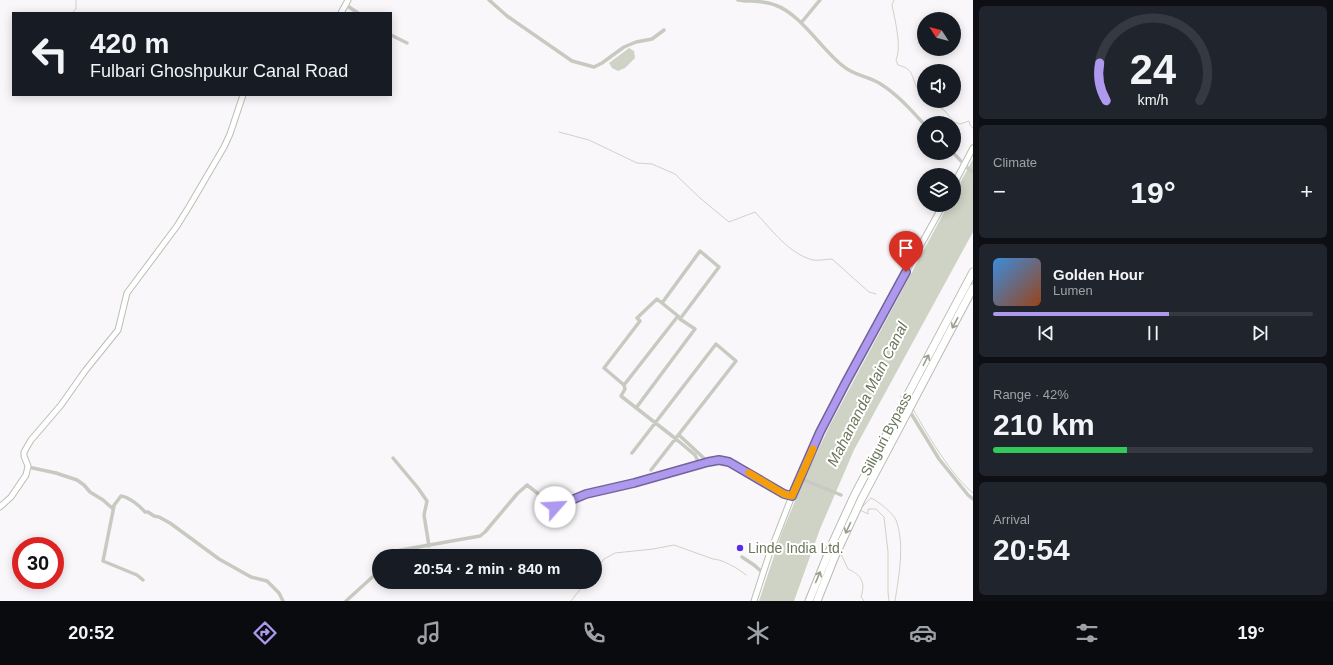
<!DOCTYPE html>
<meta charset="utf-8">
<style>
:root{--surface:#171b24;--page:#20242c;--text:#f1f3f6;--muted:#9ea1a6;--line:#363941;--accent:#ae99ee}
body{margin:0;font-family:Helvetica,sans-serif;background:var(--page);color:var(--text);height:100vh;display:flex;flex-direction:column;font-size:15px;white-space:nowrap}
*{box-sizing:border-box;margin:0}
p{font-size:13px;color:var(--muted)}
.icon{flex:none;width:22px;height:22px;fill:none;stroke:currentColor;stroke-width:2;stroke-linecap:round;stroke-linejoin:round}
.map{position:relative;flex:1;overflow:hidden}
.drawer{display:flex;flex-direction:column;gap:6px;padding:6px;background:#0d0f14;width:360px}
.drawer>*{flex:none}
.hud{position:absolute;left:12px;top:12px;width:380px;height:84px;border-radius:0px;box-shadow:0 2px 10px #0003;background:#171b24;color:var(--text);overflow:hidden}
.needle{width:26px;rotate:306deg}
.tools{position:absolute;left:917px;top:12px;display:grid;gap:8px}
.tools a{display:grid;place-items:center;width:44px;height:44px;border-radius:50%;background:var(--surface);box-shadow:0 2px 10px #0003;font-size:20px}
.speed{position:absolute;left:12px;top:537px;display:flex;gap:8px;font-size:20px;font-weight:700;text-align:center}
.speed>*{display:grid;place-content:center;width:52px;height:52px;border-radius:50%;background:var(--surface);box-shadow:0 2px 10px #0003;line-height:1}
.speed .limit{border:6px solid #d22;background:#fff;color:#111}
.pin{position:absolute;display:grid;place-items:center;width:34px;height:34px;color:#fff;margin:-41px -17px;border-radius:50% 50% 50% 0;rotate:-45deg;box-shadow:0 0 4px #0007}
.pin .icon{rotate:45deg}
.me{position:absolute;width:44px;margin:-22px;rotate:64deg;stroke-linejoin:round;filter:drop-shadow(0 0 3px #0008)}
.turn{display:flex;align-items:center;gap:14px;height:84px;padding:0 12px;font-size:18px}
.turn .icon{width:52px;height:52px;stroke-width:2.5}
.turn b{display:block;font-size:28px;line-height:34px}
.big{font-size:30px;font-weight:600;line-height:1.1}
.drawer .tile{flex:1;display:flex;flex-direction:column;justify-content:center;gap:6px;min-width:0;padding:0 14px;border-radius:6px;background:var(--page)}
.drawer .dial{align-items:center;gap:0}
.dial svg{height:104px;overflow:visible;fill:none;stroke:var(--line);stroke-width:7;stroke-linecap:round;text-anchor:middle}
.dial text{fill:var(--text);stroke:none}
.song{display:flex;align-items:center;gap:12px}
.cover{width:48px;height:48px;border-radius:6px;background:linear-gradient(135deg,hsl(210 70% 55%),hsl(20 70% 35%))}
.played{height:4px;border-radius:2px;background:linear-gradient(90deg,var(--accent) 55%,var(--line) 55%)}
.keys{display:flex;justify-content:space-around;direction:ltr}
.heat{display:flex;justify-content:space-between;align-items:center;font-size:22px;direction:ltr}
.charge{height:6px;border-radius:3px;background:linear-gradient(90deg,#34c759 42%,var(--line) 0)}
.trip{position:absolute;left:372px;top:549px;width:230px;height:40px;border-radius:20px;background:var(--surface);box-shadow:0 2px 10px #0003;font-weight:600;line-height:40px;text-align:center}
.tab-bar{display:flex;height:64px;justify-content:space-around;align-items:center;background:#090b0e;color:var(--muted)}
.tab-bar .icon{width:28px;height:28px}
.tab-bar .on{color:var(--accent)}
.tab-bar b{font-size:18px;color:var(--text)}
main{display:flex;flex:1;min-height:0}
.map>svg:first-child{display:block}
.water{fill:#ced3c5}
.lines{fill:none;stroke-linecap:round;stroke-linejoin:round}
.stream{stroke:#ced3c5;stroke-width:1}
.secondary-casing{stroke:#b9bfb3;stroke-width:7}
.highway-casing{stroke:#b7bbb2;stroke-width:9}
.street{stroke:#c6cac1;stroke-width:3.5}
.secondary{stroke:#fff;stroke-width:5}
.highway{stroke:#fff;stroke-width:7}
.oneway{stroke:#97a08c}
.route-casing{stroke:#71639b;stroke-width:10}
.route{stroke:#ae99ee;stroke-width:7}
.slow{stroke:#f59e0b;stroke-width:7}
.poi-dot{fill:#5b2ce5;stroke:#fff;stroke-width:1.5}
.labels{text-anchor:middle;dominant-baseline:central;stroke-width:4;stroke-linejoin:round;paint-order:stroke}
.street-label{font-size:14px;fill:#6a775b;stroke:#fff}
.poi-label{font-size:14px;fill:#6a775b;stroke:#fff;text-anchor:start}
.water-label{font-size:15px;font-style:italic;fill:#6d755a;stroke:#fff}
</style>
<main>
<div class="map">
<svg width="973" height="601" viewBox="0 0 973 601">
<rect width="100%" height="100%" fill="#faf7fa"/>
<!-- water -->
<path class="water" d="M629,48L634,51L635,58L625,68L618,71L612,68L609,63Z
M973,159V232L854,450L820,529L794,601H759L782,532L806,475L831,423L948,205H954V194Z"/>
<g class="lines">
<!-- stream -->
<path class="stream" d="M894,0L892,5C895,20 902,47 896,60L898,65C913,69 911,74 916,86C918,90 922,94 924,97
M72,13L76,9V0
M929,101L944,110L954,122L960,124L969,121L970,125L973,128
M559,132L589,140L637,163L652,164L675,174L700,198L729,222L755,212C771,229 789,254 813,260C819,261 826,259 832,259L869,292L876,294
M900,396L903,399
M913,409C927,434 951,475 973,493
M861,505L863,506L871,498C878,501 893,513 896,520C905,545 899,575 895,601
M860,510L868,514V509H876L884,517L888,552V592L889,601
M841,554L848,569C861,575 866,582 861,597L864,601
M595,572L604,559L615,553L653,549L674,545L713,559C722,559 739,569 746,575
M571,601L586,582"/>
<defs>
<path id="secondary" d="M341,13L348,0
M954,184L973,148
M0,507L11,497L26,475L28,466L24,456V452L31,440L61,405L85,371L118,330L127,293L177,226L190,205L224,147L230,134L243,95
M754,601L769,555L792,496L820,432L852,369L943,205"/>
<path id="highway" d="M809,601L833,542L855,494L973,272
M817,601L835,556L861,500L973,288"/>
</defs>
<!-- secondary casing -->
<use href="#secondary" class="secondary-casing"/>
<!-- highway casing -->
<use href="#highway" class="highway-casing"/>
<!-- street -->
<path class="street" d="M489,0L507,16L572,61L594,67L602,63L624,47L636,42L652,39L664,30
M738,0C750,2 763,0 775,5C801,14 821,49 843,66C853,75 867,76 879,83C896,93 910,109 924,124
M346,5L358,13
M801,23L820,0
M391,35L407,43
M953,153C960,159 965,167 973,172
M662,303L700,251L719,267L680,319
M678,316L624,385L625,389L621,396L676,439L695,455L700,465
M624,385L604,368L640,321L637,318L657,299L678,316L680,319L695,329L636,408
M909,410L939,459L968,495L973,499
M679,435L708,462
M632,453L716,344L736,361L651,470
M393,458L418,488L427,501L424,515L429,546
M28,467L56,473L77,480L84,485L90,492L103,500L112,508L121,496C129,497 140,506 145,512H148L154,516L159,517L170,523L219,559L251,577L267,581L279,593L283,601
M799,481L802,479L841,495
M114,506L103,561L137,575L143,580
M389,556L394,552L401,550L480,536L485,532L517,494L527,485L555,507L586,494L634,483L708,462L719,460L724,461L735,465L784,493L792,496
M742,557L754,565L763,573
M346,601L379,571"/>
<!-- secondary -->
<use href="#secondary" class="secondary"/>
<!-- highway -->
<use href="#highway" class="highway"/>
</g>
<!-- one-way arrows -->
<defs><path id="oneway-shaft" d="M-6 0H5M1.5-3L5.5 0L1.5 3" fill="none" stroke-width="1.6" stroke-linecap="round" stroke-linejoin="round"/></defs>
<g class="oneway">
<use href="#oneway-shaft" transform="translate(955 323) rotate(118)"/>
<use href="#oneway-shaft" transform="translate(926 360) rotate(-62)"/>
<use href="#oneway-shaft" transform="translate(848 528) rotate(115)"/>
<use href="#oneway-shaft" transform="translate(818 577) rotate(-67)"/>
</g>
<g class="lines">
<defs>
<path id="route" d="M555,507L586,494L634,483L708,462L719,460L729,462L784,494L792,496L820,432L846,382L906,272"/>
</defs>
<!-- route casing -->
<use href="#route" class="route-casing"/>
<!-- route -->
<use href="#route" class="route"/>
<!-- slow -->
<path class="slow" d="M749,473L784,494L792,496L813,449"/>
</g>
<!-- markers -->
<circle class="poi-dot" cx="740" cy="548" r="4"/>
<g class="labels">
<!-- street labels -->
<g class="street-label">
<text transform="translate(886 434) rotate(-62)">Siliguri Bypass</text>
</g>
<!-- poi labels -->
<g class="poi-label">
<text x="748" y="548">Linde India Ltd.</text>
</g>
<!-- water labels -->
<g class="water-label">
<text transform="translate(867 394) rotate(-63)">Mahananda Main Canal</text>
</g>
</g>
</svg>
<div class="tools">
<a><svg class="needle" viewBox="-14 -14 28 28"><path d="M0-13l5 13h-10z" fill="#e53935"/><path d="M0 13l5-13h-10z" fill="#9ea1a6"/></svg></a>
<a><svg class="icon" aria-label="sound" viewBox="0 0 24 24"><path d="M4 9h4l5-4v14l-5-4H4zM17 9q2 3 0 6"/></svg></a>
<a><svg class="icon" aria-label="search" viewBox="0 0 24 24"><circle cx="10" cy="10" r="6"/><path d="M15 15l6 6"/></svg></a>
<a><svg class="icon" aria-label="layers" viewBox="0 0 24 24"><path d="M12 4l9 5-9 5-9-5zM3 14l9 5 9-5"/></svg></a>
</div>
<div class="speed"><div class="limit">30</div></div>
<div class="pin" style="left:906px;top:272px;background:#d93025"><svg class="icon" aria-label="arrive" viewBox="0 0 24 24"><path d="M6 21V4h12l-3 4 3 4H6"/></svg></div>
<svg class="me" style="left:555px;top:507px" viewBox="-20 -20 40 40"><circle r="19" fill="#fff"/><path d="M0-13L10 11 0 6-10 11z" fill="#ae99ee"/></svg>
<div class="trip">20:54 · 2 min · 840 m</div>
<div class="hud">
<div class="turn"><svg class="icon" aria-label="left" viewBox="0 0 24 24"><path d="M17 20v-9H6M10 6l-5 5 5 5"/></svg><div><b>420 m</b>Fulbari Ghoshpukur Canal Road</div></div>
</div>
</div>
<section class="drawer">
<div class="tile dial"><svg viewBox="0 0 100 80">
<path d="M14 69A42 42 0 1 1 86 69"/>
<path d="M14 69A42 42 0 0 1 9 40" stroke="#ae99ee"/>
<text x="50" y="56" font-size="32" font-weight="700">24</text>
<text x="50" y="72" font-size="11">km/h</text>
</svg></div>
<div class="tile"><p>Climate</p>
<div class="heat"><a>−</a><b class="big">19°</b><a>+</a></div>
</div>
<div class="tile">
<div class="song"><i class="cover"></i><div><b>Golden Hour</b><p>Lumen</p></div></div>
<div class="played"></div>
<div class="keys"><svg class="icon" aria-label="previous" viewBox="0 0 24 24"><path d="M18 5L8 12l10 7zM5 5v14"/></svg><svg class="icon" aria-label="pause" viewBox="0 0 24 24"><path d="M8 5v14M16 5v14"/></svg><svg class="icon" aria-label="next" viewBox="0 0 24 24"><path d="M6 5l10 7-10 7zM19 5v14"/></svg></div>
</div>
<div class="tile"><p>Range · 42%</p><b class="big">210 km</b><div class="charge"></div></div>
<div class="tile"><p>Arrival</p><b class="big">20:54</b></div>
</section>
</main>
<nav class="tab-bar">
<b>20:52</b>
<svg class="icon on" aria-label="directions" viewBox="0 0 24 24"><path d="M12 3l9 9-9 9-9-9zM9 14v-3h6M13 9l2 2-2 2"/></svg>
<svg class="icon" aria-label="music" viewBox="0 0 24 24"><path d="M9 18V5l10-2v13"/><circle cx="6" cy="18" r="3"/><circle cx="16" cy="16" r="3"/></svg>
<svg class="icon" aria-label="phone" viewBox="0 0 24 24"><path d="M5 4h4l2 5-3 2q2 4 5 5l2-3 5 2v4C11 20 4 13 5 4z"/></svg>
<svg class="icon" aria-label="climate" viewBox="0 0 24 24"><path d="M12 3v18M4 7l16 10M4 17L20 7"/></svg>
<svg class="icon" aria-label="car" viewBox="0 0 24 24"><path d="M5 17H2v-5l4-1 3-4h7l3 4 3 1v5h-3M9 17h6M6 11h13"/><circle cx="7" cy="17" r="2"/><circle cx="17" cy="17" r="2"/></svg>
<svg class="icon" aria-label="filters" viewBox="0 0 24 24"><path d="M4 7h16M4 17h16"/><circle cx="9" cy="7" r="2"/><circle cx="15" cy="17" r="2"/></svg>
<b>19°</b>
</nav>
